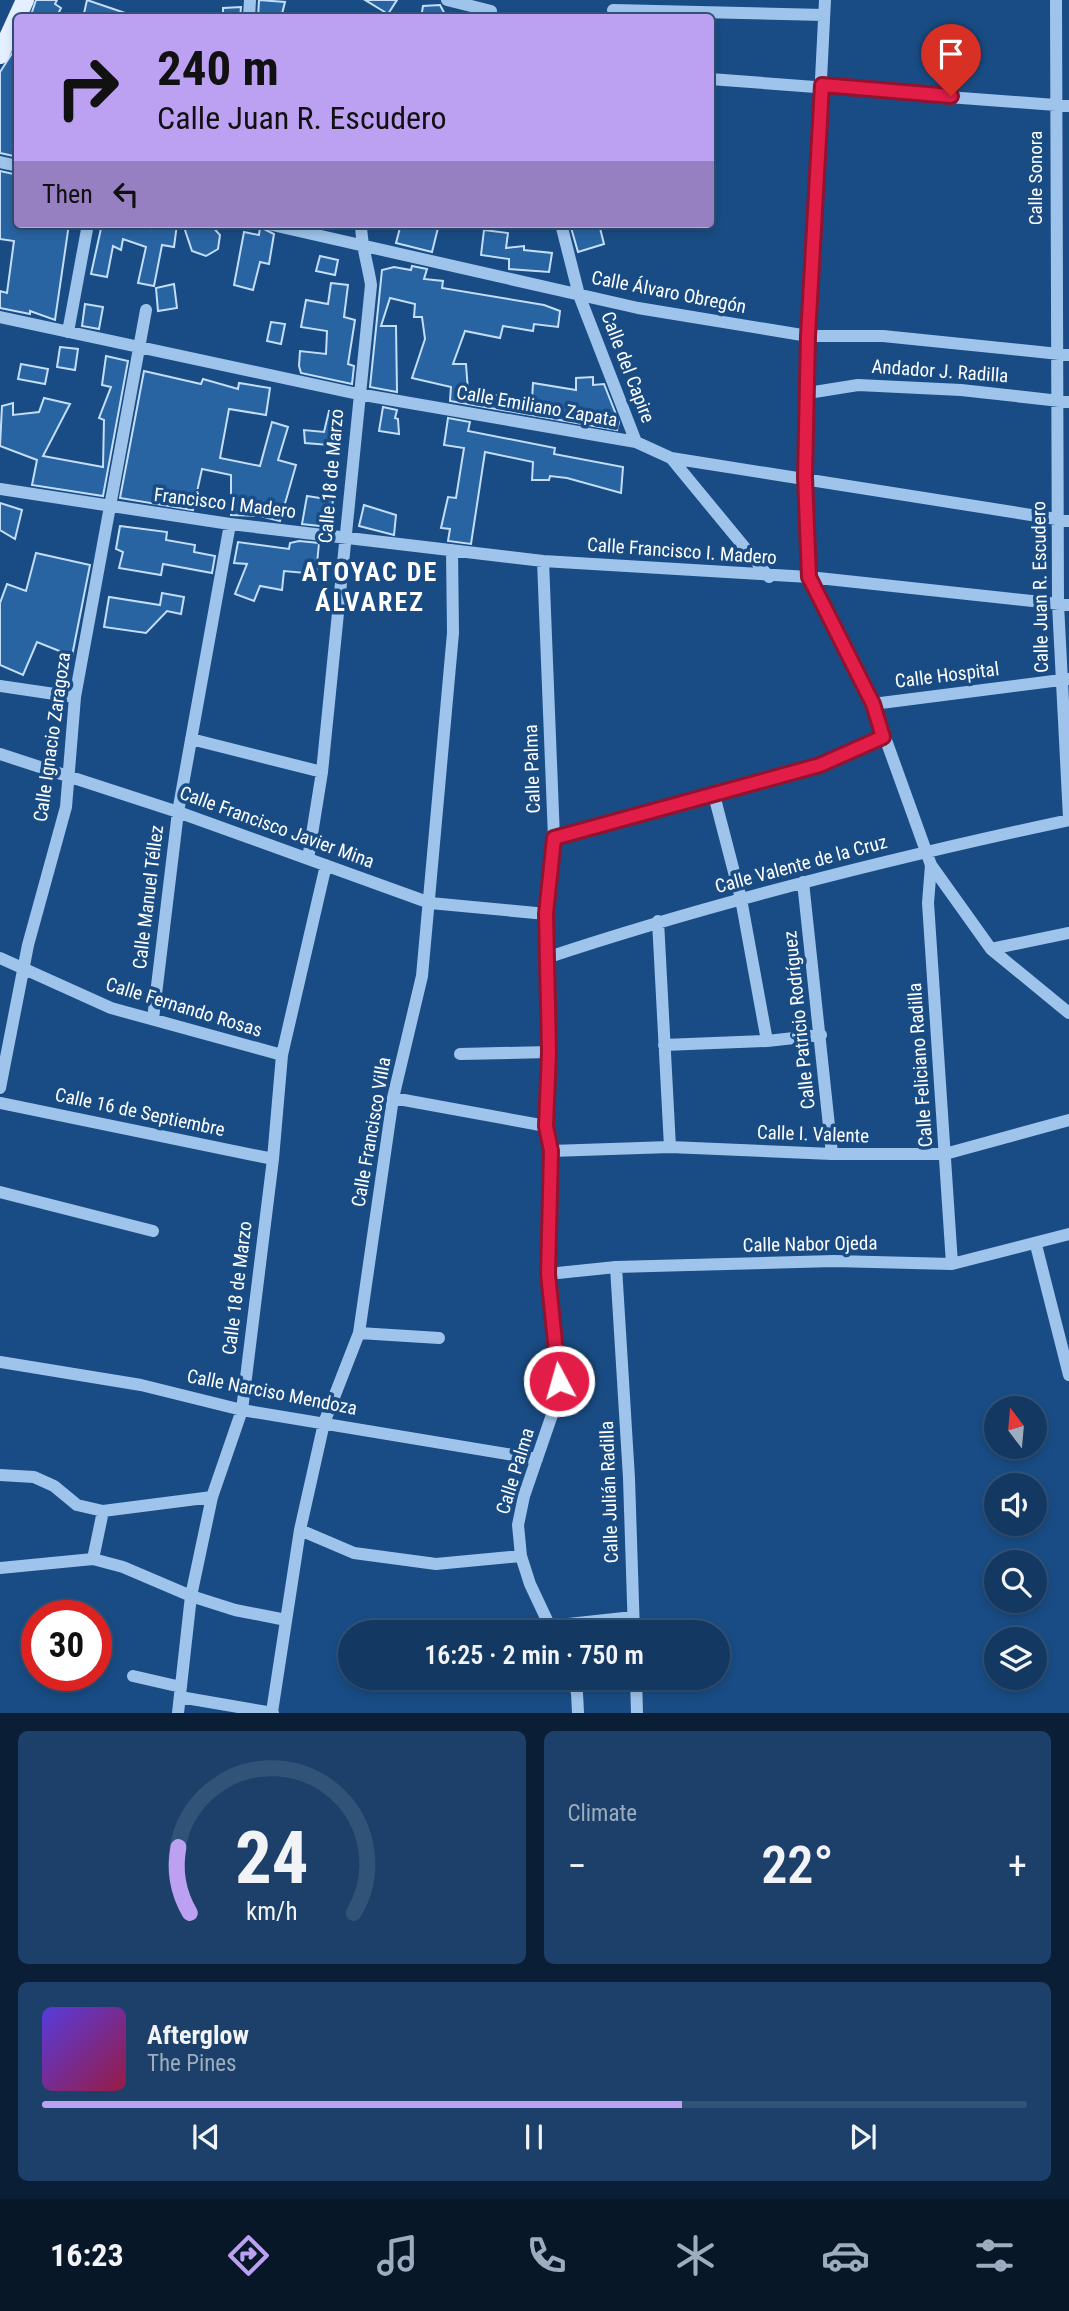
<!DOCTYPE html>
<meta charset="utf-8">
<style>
:root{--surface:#133963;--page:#1c4069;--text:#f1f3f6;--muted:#9dacbe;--line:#325378;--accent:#bca0f2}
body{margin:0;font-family:"Roboto Condensed",sans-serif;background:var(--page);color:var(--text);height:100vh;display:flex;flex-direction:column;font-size:26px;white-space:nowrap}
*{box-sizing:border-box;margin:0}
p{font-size:23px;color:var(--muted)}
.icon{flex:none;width:38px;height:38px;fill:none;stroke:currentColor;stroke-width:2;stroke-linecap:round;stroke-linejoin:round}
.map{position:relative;height:1713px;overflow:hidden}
.details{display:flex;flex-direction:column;gap:18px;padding:18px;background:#0a1f36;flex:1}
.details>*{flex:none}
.top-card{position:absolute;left:14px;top:14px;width:700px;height:214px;border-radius:7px;box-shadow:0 4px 10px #0003,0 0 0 2px var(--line);background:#bca0f2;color:#111;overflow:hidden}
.needle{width:46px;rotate:344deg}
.tools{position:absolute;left:984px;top:1396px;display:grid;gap:14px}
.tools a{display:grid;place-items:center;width:63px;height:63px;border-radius:50%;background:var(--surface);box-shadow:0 4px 10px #0003,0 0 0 2px var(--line);font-size:35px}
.speed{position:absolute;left:21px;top:1600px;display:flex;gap:14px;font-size:35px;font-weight:700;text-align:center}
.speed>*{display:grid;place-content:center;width:91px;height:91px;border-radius:50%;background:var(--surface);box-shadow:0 4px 10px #0003,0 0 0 2px var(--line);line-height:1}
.speed .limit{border:10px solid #d22;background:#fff;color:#111}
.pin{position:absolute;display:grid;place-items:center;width:60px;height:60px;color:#fff;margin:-72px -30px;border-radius:50% 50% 50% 0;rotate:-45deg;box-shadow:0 0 7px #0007}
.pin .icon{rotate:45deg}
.me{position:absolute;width:77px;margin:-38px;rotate:354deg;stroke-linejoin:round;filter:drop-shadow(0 0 5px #0008)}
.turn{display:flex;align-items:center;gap:24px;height:147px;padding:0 28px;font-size:32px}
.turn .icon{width:91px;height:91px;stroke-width:2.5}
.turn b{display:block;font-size:49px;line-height:60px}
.then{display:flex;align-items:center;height:66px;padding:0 28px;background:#0003;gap:14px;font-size:26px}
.big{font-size:52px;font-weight:600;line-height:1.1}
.details .tile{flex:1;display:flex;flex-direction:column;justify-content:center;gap:10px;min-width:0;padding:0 24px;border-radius:10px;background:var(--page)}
.details .dial{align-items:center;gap:0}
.dial svg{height:182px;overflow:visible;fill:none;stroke:var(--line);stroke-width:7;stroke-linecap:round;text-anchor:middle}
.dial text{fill:var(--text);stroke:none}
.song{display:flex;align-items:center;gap:21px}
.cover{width:84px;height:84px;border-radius:10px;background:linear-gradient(135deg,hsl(250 70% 55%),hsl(340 70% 35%))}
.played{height:7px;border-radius:4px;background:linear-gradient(90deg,var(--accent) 65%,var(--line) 65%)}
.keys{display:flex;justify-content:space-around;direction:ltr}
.heat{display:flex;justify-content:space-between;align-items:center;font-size:38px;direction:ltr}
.details .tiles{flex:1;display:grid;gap:18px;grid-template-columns:1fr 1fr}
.tile:last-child{grid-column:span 2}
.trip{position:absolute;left:338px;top:1620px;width:392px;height:70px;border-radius:35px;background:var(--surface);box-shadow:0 4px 10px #0003,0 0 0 2px var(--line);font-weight:600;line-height:70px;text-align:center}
.tabs{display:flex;height:112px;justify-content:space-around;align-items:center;background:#081728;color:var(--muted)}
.tabs .icon{width:49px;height:49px}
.tabs .on{color:var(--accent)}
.tabs b{font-size:32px;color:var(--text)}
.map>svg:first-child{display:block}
.building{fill:#2863a2;stroke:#c4def9;stroke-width:2}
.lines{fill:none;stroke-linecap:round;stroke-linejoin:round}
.minor{stroke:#9fc4ec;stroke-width:12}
.major{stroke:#e4efff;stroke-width:18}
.route-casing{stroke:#92132f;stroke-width:18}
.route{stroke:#e11d48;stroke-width:12}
.labels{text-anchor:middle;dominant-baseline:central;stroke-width:7;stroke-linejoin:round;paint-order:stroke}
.street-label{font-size:19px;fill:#fff;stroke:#194c84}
.district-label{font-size:26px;font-weight:bold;letter-spacing:2px;fill:#fff;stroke:#194c84}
</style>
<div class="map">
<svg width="1069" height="1713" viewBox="0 0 1069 1713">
<rect width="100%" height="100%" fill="#194c84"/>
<!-- building -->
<path class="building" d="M36,0H57L55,4L61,8L56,18H30Z
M87,0L134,16V18H83Z
M259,0L285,2L281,18H258Z
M365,0H397L388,14Z
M440,5L447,18H421L423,6Z
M241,7L240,18H223V8Z
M18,44V126L13,145H18V157L0,153V72Z
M0,171L18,175V224H69L55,320L30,311V314L0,308V291L7,293L14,241L0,239Z
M102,224H130L151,229L152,224H177L174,247L162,245L154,286L138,283L146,247L123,239L121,250L113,246L107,277L91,274Z
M210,224L220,235L218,249L206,256L192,251L184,227Z
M401,224H439L432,252L396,243Z
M570,224H599L604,244L578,252Z
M260,227L274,234L269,264L260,262L253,290L234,285L244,232L259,235Z
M484,230L508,233L506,248L524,246V250L552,253L549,272L509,269V259L481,255Z
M320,256L338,260L335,275L316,271Z
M412,266L427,269L424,279L443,281L442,288L544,305L560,311L558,327L534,324L533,331L503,326L500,338L465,331L453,364H466L468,391L532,400L533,383L576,390V378L593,377V385L604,384L619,422L617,430L450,401L451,387L412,378L425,339L422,317H414L415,304L390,298L381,326H396L397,392L370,387L382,270L394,267L411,270Z
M331,283L348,285L344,317L355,320L348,364L354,366L352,384L301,373L299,366L300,351L326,354L327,331L301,327L306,300L328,304Z
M174,284L177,308L158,311L156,288Z
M85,304L103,307L99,329L82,326Z
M271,322L285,324L281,344L267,341Z
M60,347L78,349L75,370L57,367Z
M106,356L128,361L103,496L32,485L37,460L0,446L2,406L13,403V415L39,412L44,398L70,404L43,456L103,467L104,420L99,418L111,387L102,385Z
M21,364L48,369L45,384L18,379Z
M144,371L201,384L203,379L238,389L239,383L270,388L266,415L229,409L220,458L260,466L272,422L288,427L278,460L296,465L280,521L260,516L231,515V475L202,469L193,510L120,498Z
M383,407L397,410L395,418L398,419L399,434L379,431Z
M329,411L344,415L338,434L341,446L305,443L304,430L324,432Z
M448,418L470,422L468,431L555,448L554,454L623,467L621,493L567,478L550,476L549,480H532L533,462L485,452L471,544L448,541L450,529L441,528L448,497L456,498L464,448L444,445Z
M307,496L333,500L329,527L302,524Z
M0,503L22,510L15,539L0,530Z
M364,505L396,515L394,535L359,526Z
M120,526L167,532L166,540L195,545L194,552L215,556L212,573L163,564L161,575L119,568L123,552L116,549Z
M299,541L319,543L316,574L284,571L282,590L260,586L254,601L235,594L247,564L234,563L238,542L289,549L290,543Z
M36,553L90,565L72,656L37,642L23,675L0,665V603L7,584L26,591Z
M162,593L184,597L181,614L167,611L146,633L104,627L109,597L160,605Z"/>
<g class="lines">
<!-- minor -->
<path class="minor" d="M447,0L491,11
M825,0L808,336L805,477L809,577L873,704L931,865L991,949L1069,1013
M1056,0L1058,604L1069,818
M613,10L824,15
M249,18L250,0
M710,79L1069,106
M0,162L18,166
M268,224L638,308L808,336H883L1069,355
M561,224L579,295L636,442
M0,317L358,394L636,442L671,458L1069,521
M68,332L88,224
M808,393L858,385L961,390L1069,402
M671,458L769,577
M0,489L230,524L543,561L809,577L1069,605
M543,561L554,838L546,914L549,1052L546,1126L551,1151L548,1274L559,1381L554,1409L524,1496L518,1525L521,1556L530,1584L553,1633
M0,686L75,697
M873,704L1069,679
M191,739L322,772
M0,754L178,812L430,903L546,914
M714,795L741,899L767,1041
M554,838L820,765L883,737
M308,859L322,772L371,285C368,264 361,245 361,224
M931,865L928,903L952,1264
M803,882L832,1154
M658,921L670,1147
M991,949L1069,933
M0,958L111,1008L282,1055
M546,958C717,901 892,858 1069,820
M153,1019L178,812L230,524
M664,1045L767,1041L821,1035
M460,1054L549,1052
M0,1088L28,945L66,807L75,697L146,310
M393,1098L546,1126
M0,1103L273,1159
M551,1151L670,1147L832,1154H945L1069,1120
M0,1192L153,1231
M1036,1245L1069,1375
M616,1267L629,1478L634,1633
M548,1274L616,1267L834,1261L952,1264L1069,1234
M359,1333L439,1338
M0,1362L141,1385L242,1410L537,1459
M0,1475L34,1477L54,1486L77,1505L103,1511L212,1497
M300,1530L354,1553L436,1564L521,1556
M93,1559L103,1511
M0,1568L93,1559L123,1567L191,1596L235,1610L286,1620
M550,1626L633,1617
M133,1676L181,1687
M572,1678L577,1693L578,1713
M636,1678L637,1713
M180,1697L273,1713
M272,1712L300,1530L324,1423L359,1333L393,1098L422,976L453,633L452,550
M178,1713L191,1596L212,1497L242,1410L273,1159L282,1055L326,865"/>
<!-- major -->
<path class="major" d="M0,55L25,0"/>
</g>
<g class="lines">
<defs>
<path id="route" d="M559,1381L548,1274L551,1151L546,1126L549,1052L546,914L554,838L820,765L883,737L873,704L809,577L805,477L808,336L822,85L951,96"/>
</defs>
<!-- route casing -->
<use href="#route" class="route-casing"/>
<!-- route -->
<use href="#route" class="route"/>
</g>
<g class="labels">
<!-- street labels -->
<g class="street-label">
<text transform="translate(1035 178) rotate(-90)">Calle Sonora</text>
<text transform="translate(669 292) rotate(11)">Calle Álvaro Obregón</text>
<text transform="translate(628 367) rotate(69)">Calle del Capire</text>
<text transform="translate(940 371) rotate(4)">Andador J. Radilla</text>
<text transform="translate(537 406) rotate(10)">Calle Emiliano Zapata</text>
<text transform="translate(331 476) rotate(-85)">Calle 18 de Marzo</text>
<text transform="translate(225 503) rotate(7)">Francisco I Madero</text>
<text transform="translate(682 551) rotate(4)">Calle Francisco I. Madero</text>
<text transform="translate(1040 587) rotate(-91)">Calle Juan R. Escudero</text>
<text transform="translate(947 675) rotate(-7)">Calle Hospital</text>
<text transform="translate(52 737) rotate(-82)">Calle Ignacio Zaragoza</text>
<text transform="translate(532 769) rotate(-92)">Calle Palma</text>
<text transform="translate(277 827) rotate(20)">Calle Francisco Javier Mina</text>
<text transform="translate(801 864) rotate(-15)">Calle Valente de la Cruz</text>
<text transform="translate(148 897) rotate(-83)">Calle Manuel Téllez</text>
<text transform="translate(184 1007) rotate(17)">Calle Fernando Rosas</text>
<text transform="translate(799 1020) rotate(-96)">Calle Patricio Rodríguez</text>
<text transform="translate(920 1065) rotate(-94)">Calle Feliciano Radilla</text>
<text transform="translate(140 1112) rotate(12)">Calle 16 de Septiembre</text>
<text transform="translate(371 1132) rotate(-80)">Calle Francisco Villa</text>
<text transform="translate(813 1134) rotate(2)">Calle I. Valente</text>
<text transform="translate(810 1244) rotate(-1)">Calle Nabor Ojeda</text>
<text transform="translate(237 1288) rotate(-83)">Calle 18 de Marzo</text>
<text transform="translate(272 1392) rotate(11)">Calle Narciso Mendoza</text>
<text transform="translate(515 1471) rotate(-73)">Calle Palma</text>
<text transform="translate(609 1492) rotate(-92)">Calle Julián Radilla</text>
</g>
<!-- district labels -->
<g class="district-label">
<text x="370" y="572">ATOYAC DE<tspan x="370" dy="30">ÁLVAREZ</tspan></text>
</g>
</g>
</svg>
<div class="tools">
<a><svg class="needle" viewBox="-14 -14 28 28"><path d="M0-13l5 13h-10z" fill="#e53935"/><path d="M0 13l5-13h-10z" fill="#9dacbe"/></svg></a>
<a><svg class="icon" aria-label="sound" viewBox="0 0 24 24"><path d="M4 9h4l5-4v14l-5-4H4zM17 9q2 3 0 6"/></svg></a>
<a><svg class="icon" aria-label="search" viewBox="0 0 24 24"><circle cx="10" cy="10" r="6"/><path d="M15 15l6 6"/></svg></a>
<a><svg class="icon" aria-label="layers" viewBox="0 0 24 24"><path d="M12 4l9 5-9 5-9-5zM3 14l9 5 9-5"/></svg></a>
</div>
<div class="speed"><div class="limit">30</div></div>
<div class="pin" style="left:951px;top:96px;background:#d93025"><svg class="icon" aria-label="arrive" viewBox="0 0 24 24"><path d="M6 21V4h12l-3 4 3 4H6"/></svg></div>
<svg class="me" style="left:559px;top:1381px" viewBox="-20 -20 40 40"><circle r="17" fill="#e11d48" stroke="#fff" stroke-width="3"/><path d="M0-11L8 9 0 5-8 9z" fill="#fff"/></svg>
<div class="trip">16:25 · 2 min · 750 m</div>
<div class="top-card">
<div class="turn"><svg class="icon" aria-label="right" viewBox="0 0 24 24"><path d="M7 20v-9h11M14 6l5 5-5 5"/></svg><div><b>240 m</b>Calle Juan R. Escudero</div></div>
<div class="then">Then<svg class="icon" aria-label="left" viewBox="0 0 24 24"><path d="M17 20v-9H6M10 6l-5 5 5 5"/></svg></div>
</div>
</div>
<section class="details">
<div class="tiles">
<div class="tile dial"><svg viewBox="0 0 100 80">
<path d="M14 69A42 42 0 1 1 86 69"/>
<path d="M14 69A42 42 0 0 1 9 40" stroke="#bca0f2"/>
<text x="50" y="56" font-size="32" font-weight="700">24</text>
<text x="50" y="72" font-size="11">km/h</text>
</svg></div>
<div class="tile"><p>Climate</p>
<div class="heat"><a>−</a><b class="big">22°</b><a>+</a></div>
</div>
<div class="tile">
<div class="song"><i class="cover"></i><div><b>Afterglow</b><p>The Pines</p></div></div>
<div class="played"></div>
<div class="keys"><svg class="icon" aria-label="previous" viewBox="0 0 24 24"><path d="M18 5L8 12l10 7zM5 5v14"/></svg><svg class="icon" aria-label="pause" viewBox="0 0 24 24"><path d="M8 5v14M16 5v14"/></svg><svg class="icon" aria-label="next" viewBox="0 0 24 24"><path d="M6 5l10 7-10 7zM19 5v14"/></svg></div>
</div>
</div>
</section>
<nav class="tabs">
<b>16:23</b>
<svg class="icon on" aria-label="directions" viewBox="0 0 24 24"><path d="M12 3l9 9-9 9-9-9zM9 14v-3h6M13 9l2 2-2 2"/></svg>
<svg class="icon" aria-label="music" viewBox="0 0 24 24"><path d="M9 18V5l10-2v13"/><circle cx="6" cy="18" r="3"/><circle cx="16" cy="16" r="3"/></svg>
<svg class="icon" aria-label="phone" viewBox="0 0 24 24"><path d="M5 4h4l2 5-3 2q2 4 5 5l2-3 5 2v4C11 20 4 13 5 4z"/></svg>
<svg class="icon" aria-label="climate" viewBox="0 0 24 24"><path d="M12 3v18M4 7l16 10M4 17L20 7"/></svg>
<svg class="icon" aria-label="car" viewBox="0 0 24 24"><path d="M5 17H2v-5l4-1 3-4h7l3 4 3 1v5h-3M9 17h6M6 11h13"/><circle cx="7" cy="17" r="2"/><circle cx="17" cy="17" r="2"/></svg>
<svg class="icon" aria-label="filters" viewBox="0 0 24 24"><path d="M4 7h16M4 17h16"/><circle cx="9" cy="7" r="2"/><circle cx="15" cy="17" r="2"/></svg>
</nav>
